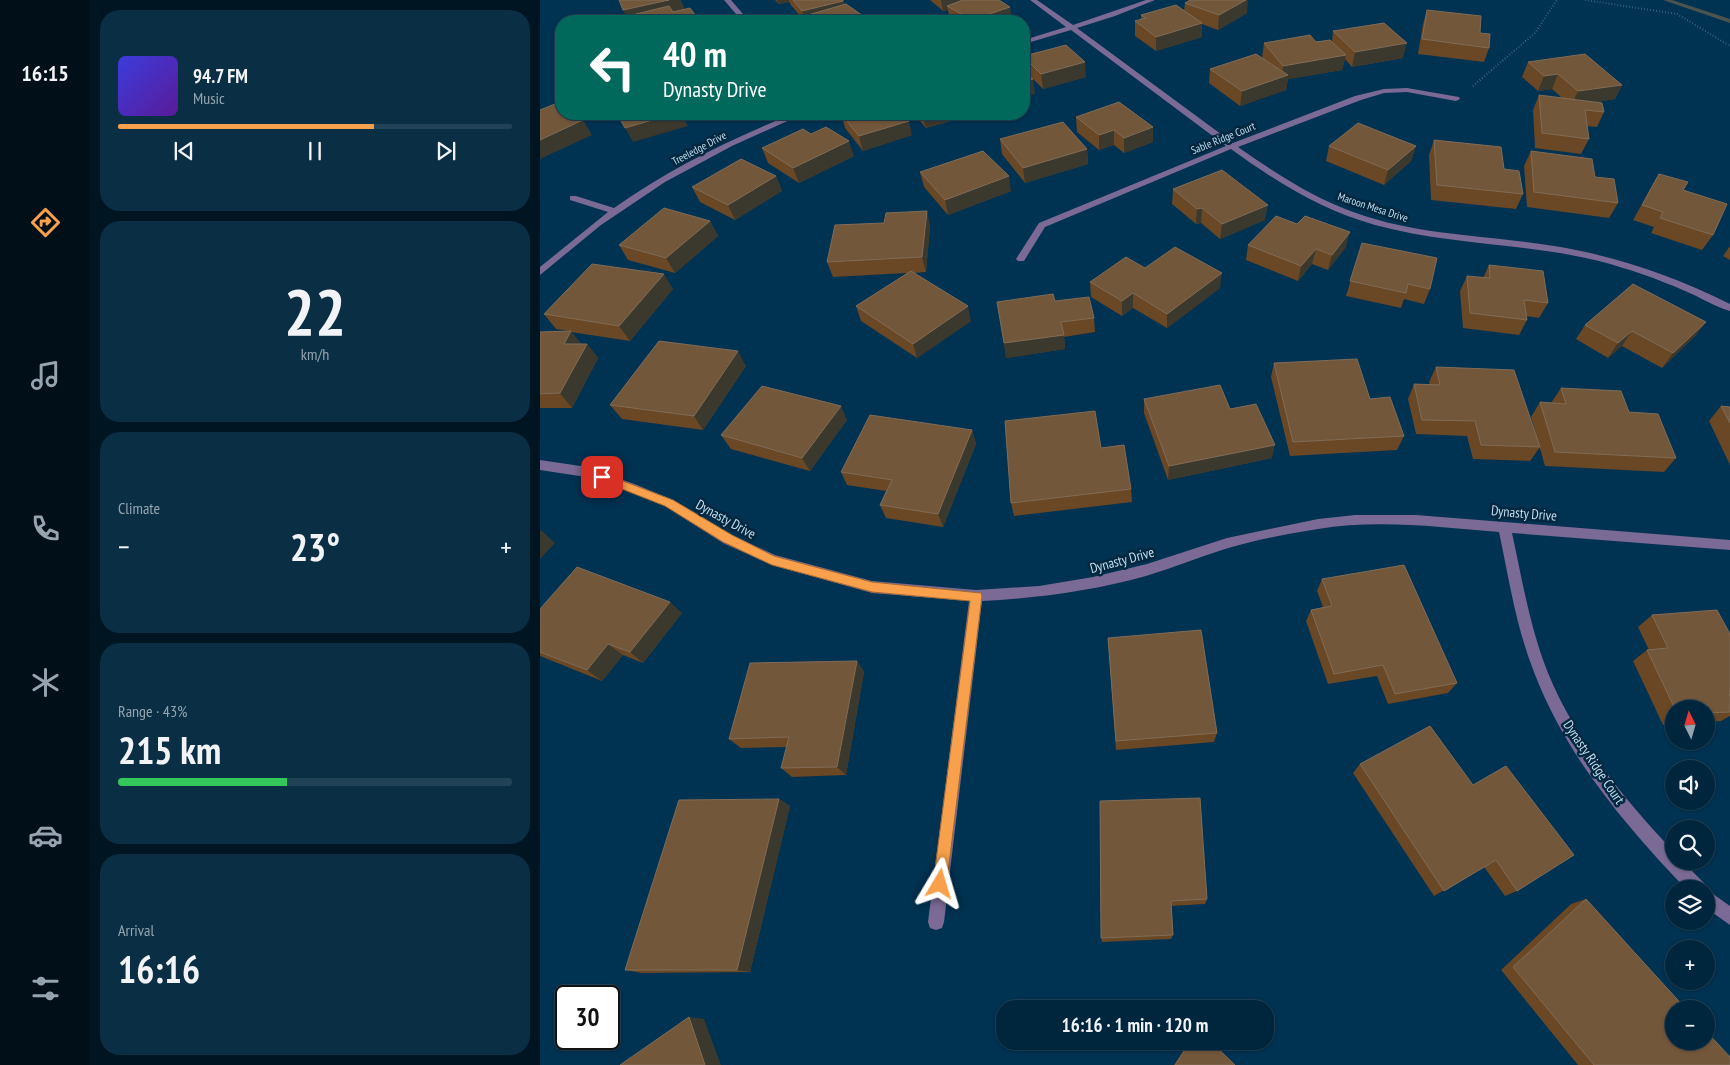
<!DOCTYPE html>
<meta charset="utf-8">
<style>
:root{--surface:#00263d;--page:#0a2e44;--text:#f1f3f6;--muted:#95a5b0;--line:#224357;--accent:#f8a04b}
body{margin:0;font-family:"PT Sans Narrow",sans-serif;background:var(--page);color:var(--text);height:100vh;display:flex;flex-direction:column;font-size:19px;white-space:nowrap}
*{box-sizing:border-box;margin:0}
p{font-size:16px;color:var(--muted)}
.icon{flex:none;width:28px;height:28px;fill:none;stroke:currentColor;stroke-width:2;stroke-linecap:round;stroke-linejoin:round}
.map{position:relative;flex:1;overflow:hidden}
.drawer{display:flex;flex-direction:column;gap:10px;padding:10px;background:#001522;width:450px}
.drawer>*{flex:none}
.banner{position:absolute;left:15px;top:15px;width:475px;height:105px;border-radius:20px;box-shadow:0 1px 4px #0004,0 0 0 1px var(--line);background:#00695c;color:#fff;overflow:hidden}
.needle{width:32px;rotate:355deg}
.tools{position:absolute;left:1125px;top:700px;display:grid;gap:10px}
.tools a{display:grid;place-items:center;width:50px;height:50px;border-radius:50%;background:var(--surface);box-shadow:0 1px 4px #0004,0 0 0 1px var(--line);font-size:25px}
.speed{position:absolute;left:15px;top:985px;display:flex;gap:10px;font-size:25px;font-weight:700;text-align:center}
.speed>*{display:grid;place-content:center;width:65px;height:65px;border-radius:50%;background:var(--surface);box-shadow:0 1px 4px #0004,0 0 0 1px var(--line);line-height:1}
.speed .limit{border:2px solid #111;border-radius:8px;background:#fff;color:#111}
.pin{position:absolute;display:grid;place-items:center;width:42px;height:42px;color:#fff;margin:-21px;border-radius:10px;box-shadow:0 2px 8px #0006}
.me{position:absolute;width:55px;margin:-28px;rotate:7deg;stroke-linejoin:round;filter:drop-shadow(0 0 4px #0008)}
.turn{display:flex;align-items:center;gap:18px;height:105px;padding:0 25px;font-size:22px}
.turn .icon{width:65px;height:65px;stroke-width:2.5}
.turn b{display:block;font-size:35px;line-height:42px}
.big{font-size:38px;font-weight:800;line-height:1.1}
.drawer .tile{flex:1;display:flex;flex-direction:column;justify-content:center;gap:8px;min-width:0;padding:0 18px;border-radius:20px;background:var(--page)}
.drawer .dial{align-items:center;gap:0}
.dial b{font-size:65px;line-height:1}
.song{display:flex;align-items:center;gap:15px}
.cover{width:60px;height:60px;border-radius:8px;background:linear-gradient(135deg,hsl(240 70% 55%),hsl(270 70% 35%))}
.played{height:5px;border-radius:2px;background:linear-gradient(90deg,var(--accent) 65%,var(--line) 65%)}
.keys{display:flex;justify-content:space-around;direction:ltr}
.heat{display:flex;justify-content:space-between;align-items:center;font-size:28px;direction:ltr}
.charge{height:8px;border-radius:4px;background:linear-gradient(90deg,#34c759 43%,var(--line) 0)}
.trip{position:absolute;left:456px;top:1000px;width:278px;height:50px;border-radius:20px;background:var(--surface);box-shadow:0 1px 4px #0004,0 0 0 1px var(--line);font-weight:800;line-height:50px;text-align:center}
main{display:flex;flex:1;min-height:0}
.tabs{display:flex;flex-direction:column;width:90px;justify-content:space-around;align-items:center;background:#000f18;color:var(--muted)}
.tabs .icon{width:35px;height:35px}
.tabs .on{color:var(--accent)}
.tabs b{font-size:22px;color:var(--text)}
.map>svg:first-child{display:block}
.lines{fill:none;stroke-linecap:round;stroke-linejoin:round}
.stream{fill:#4a544f;fill-rule:evenodd}
.path{stroke:#648aa2;stroke-width:2;stroke-dasharray:0.5 2.5;stroke-linecap:butt}
.minor{fill:#7b6a95;fill-rule:evenodd}
.wall{fill:#6a4725}
.shaded-wall{fill:#3b382e}
.building{fill:#73573b;stroke:#806c57}
.route{fill:#f8a04b;stroke:#a16831}
.labels{text-anchor:middle;dominant-baseline:central;stroke-width:5;stroke-linejoin:round;paint-order:stroke}
.far-street-label{font-size:11px;fill:#c4ddf0;stroke:#02283f}
.street-label{font-size:14px;fill:#c4ddf0;stroke:#02283f}
</style>
<main>
<nav class="tabs">
<b>16:15</b>
<svg class="icon on" aria-label="directions" viewBox="0 0 24 24"><path d="M12 3l9 9-9 9-9-9zM9 14v-3h6M13 9l2 2-2 2"/></svg>
<svg class="icon" aria-label="music" viewBox="0 0 24 24"><path d="M9 18V5l10-2v13"/><circle cx="6" cy="18" r="3"/><circle cx="16" cy="16" r="3"/></svg>
<svg class="icon" aria-label="phone" viewBox="0 0 24 24"><path d="M5 4h4l2 5-3 2q2 4 5 5l2-3 5 2v4C11 20 4 13 5 4z"/></svg>
<svg class="icon" aria-label="climate" viewBox="0 0 24 24"><path d="M12 3v18M4 7l16 10M4 17L20 7"/></svg>
<svg class="icon" aria-label="car" viewBox="0 0 24 24"><path d="M5 17H2v-5l4-1 3-4h7l3 4 3 1v5h-3M9 17h6M6 11h13"/><circle cx="7" cy="17" r="2"/><circle cx="17" cy="17" r="2"/></svg>
<svg class="icon" aria-label="filters" viewBox="0 0 24 24"><path d="M4 7h16M4 17h16"/><circle cx="9" cy="7" r="2"/><circle cx="15" cy="17" r="2"/></svg>
</nav>
<section class="drawer">
<div class="tile">
<div class="song"><i class="cover"></i><div><b>94.7 FM</b><p>Music</p></div></div>
<div class="played"></div>
<div class="keys"><svg class="icon" aria-label="previous" viewBox="0 0 24 24"><path d="M18 5L8 12l10 7zM5 5v14"/></svg><svg class="icon" aria-label="pause" viewBox="0 0 24 24"><path d="M8 5v14M16 5v14"/></svg><svg class="icon" aria-label="next" viewBox="0 0 24 24"><path d="M6 5l10 7-10 7zM19 5v14"/></svg></div>
</div>
<div class="tile dial"><b>22</b><p>km/h</p></div>
<div class="tile"><p>Climate</p>
<div class="heat"><a>−</a><b class="big">23°</b><a>+</a></div>
</div>
<div class="tile"><p>Range · 43%</p><b class="big">215 km</b><div class="charge"></div></div>
<div class="tile"><p>Arrival</p><b class="big">16:16</b></div>
</section>
<div class="map">
<svg width="1190" height="1065" viewBox="0 0 1190 1065">
<rect width="100%" height="100%" fill="#003251"/>
<g class="lines">
<!-- stream -->
<path class="stream" d="M1123,0H1132L1190,19V23Z"/>
<!-- path -->
<path class="path" d="M1045,0L1137,14L1190,46
M933,86L995,33L1017,0"/>
<!-- minor -->
<path class="minor" d="M184,0H191L209,21H202Z
M490,0H497L533,25L606,0H615L575,16L537,28L693,143L815,96L844,89L867,88L919,97L920,99L916,101L867,92L844,93L821,100L698,147C735,173 773,198 816,213C880,236 948,235 1014,246C1076,256 1134,276 1190,304V311C1175,307 1160,297 1145,291C1118,279 1089,269 1059,261C985,243 908,245 835,225C781,210 735,181 691,149L505,227L484,261H478L476,259L499,223L686,146L531,30L484,44V40L526,27Z
M253,114H263L192,146L125,182L61,225L0,275V267L68,212L30,200V196H36L74,208C129,169 190,139 253,114Z
M0,460L47,467L97,485L133,500L191,535L235,555L332,581L436,590L499,586L553,577L607,564L687,538L778,519L815,515H876L1190,540V550L972,533C982,579 990,628 1008,673C1036,741 1084,799 1134,852V861H1142L1164,883L1166,889H1146C1085,825 1026,756 994,672C976,627 969,579 959,532C899,527 837,519 778,529C747,534 714,540 685,549C659,557 633,568 606,576C552,591 498,598 442,601L404,922L402,928L396,930L390,928L388,922L429,601L332,593L232,565L183,543L125,506L89,491L46,477L0,470Z
M1166,889L1190,906V925L1166,908Z"/>
</g>
<!-- wall -->
<path class="wall" d="M235,0H303L304,4L326,18V21H264L251,5L249,2L239,4Z
M390,0H459L472,21H412L410,20L408,10L403,11Z
M645,3L707,13L678,30L662,24V37L616,51L595,36V21L601,20V15L644,11Z
M887,10L940,33L949,48L944,62L878,54L883,24Z
M793,31L863,58L812,67L805,59L802,70L748,79L746,90L700,106L669,83L670,69L723,58L722,57L724,43L792,41Z
M484,56L546,77L503,89L485,71Z
M988,62L1082,85L1075,99L1056,102L1064,112L1057,127L1047,126L1049,139L1041,154L995,148L993,110L999,95L1022,98L1012,89L998,91L982,77Z
M301,114L372,135L323,151L305,128Z
M374,114H432V115L386,128Z
M536,117L613,142L584,153L574,145L559,150L537,132Z
M271,134L314,156L259,183L228,163L222,148Z
M460,139L547,149L548,164L485,183L462,154Z
M894,140L964,169L983,194L976,209L891,200L889,155Z
M789,146H876L871,161L844,185L786,161Z
M991,151L1055,177L1078,203L1069,218L987,207L984,166Z
M380,172L471,191L408,215L384,187Z
M1119,174L1143,190L1173,235L1162,250L1111,233L1114,227L1093,220Z
M236,176L242,191L195,220L160,202L152,187Z
M633,189L725,220L680,239L661,223L656,224L632,204Z
M170,221L178,236L135,273L88,260L79,245Z
M390,226L386,272L374,273L431,321L377,358L321,321L316,306L367,273L293,277L287,262Z
M822,243L890,289L884,304L864,299L861,308L806,296Z
M708,245L806,247L788,270L772,264L758,281L706,260Z
M1190,246V260L1183,256Z
M949,265L1008,303L999,318L986,316L987,320L979,335L923,328L920,291L927,276L943,278Z
M605,268L680,288L627,328L593,308L582,316L551,297L550,282Z
M133,289L90,341L31,332L41,344H47L58,358L32,408H0V332L29,331L16,329L4,314Z
M515,301L554,318L555,332L524,337L525,349L466,358L464,343Z
M1166,322L1155,336L1122,368L1082,346L1068,358L1036,339L1045,325Z
M734,363L830,399L864,436L857,450L750,456L731,377Z
M206,366L163,430L82,419L70,405Z
M896,367L1000,447L990,461L933,459L927,436L876,434L868,399L874,384L890,385L889,382Z
M1021,388L1089,412L1136,458L1124,472L1005,466L991,417L1000,402L1011,403Z
M604,399L690,409L732,458L628,480L604,413Z
M1181,406L1190,407V465L1169,421Z
M307,420L270,471L191,449L181,435Z
M432,430L436,444L403,527L346,518L340,505L346,491L307,485L301,472Z
M561,448L591,489L592,502L474,516L471,503Z
M782,579L917,683L908,693L848,704L837,676L788,684L766,621L771,610L783,607L777,591Z
M0,609L142,613L103,663L83,655L62,681L0,656Z
M1112,615L1190,634V716L1181,721L1166,722V709H1134V724L1123,725L1093,661L1107,650H1109L1098,627Z
M568,638L677,733L674,742L576,750Z
M317,661L324,672L306,775L252,777L241,768L247,747L201,748L189,739Z
M820,764L933,785L977,891L965,896L944,867L894,896L813,773Z
M239,799L250,806L210,972L102,973L85,970Z
M560,801L667,899L665,904L631,906L633,935L631,939L562,942L561,938Z
M1046,899L1190,1065H1038L961,970L1031,904Z
M650,1041H670L695,1065H634Z"/>
<!-- shaded-wall -->
<path class="shaded-wall" d="M129,0H141L146,12L88,16L90,21H89L83,10Z
M237,0H249V2L239,4Z
M401,0H441L407,6L408,10L403,11Z
M706,0H708L707,13L678,30L679,15Z
M303,1L307,15H268L270,21H265L262,11Z
M470,7L472,21H432V20Z
M326,18V21H317Z
M662,23V37L616,51V37Z
M867,43L863,58L812,67L815,52Z
M806,55L802,70L748,79L746,90L700,106L702,91L742,77L743,66Z
M545,62L546,77L503,89L501,74Z
M1018,74L1012,89L998,91L1004,76Z
M493,79L495,94L484,97V82Z
M1082,85L1075,99L1031,106L1038,91Z
M133,114H142L148,126L93,142L85,128Z
M162,114H182L164,119Z
M382,114H432V115L386,128Z
M43,120L52,135L0,159V140Z
M369,121L372,135L323,151L319,136Z
M613,127V142L584,153V138Z
M574,130V145L559,150V135Z
M309,141L314,156L259,183L253,168Z
M876,146L871,161L844,185L848,170Z
M547,149L548,164L485,183L483,168Z
M236,176L242,191L195,220L188,205Z
M469,176L471,191L408,215L405,200Z
M728,205L725,220L680,239L682,224Z
M662,208L661,223L656,224L657,209Z
M387,211L390,226L386,272L382,257Z
M170,221L178,236L135,273L126,258Z
M810,232L806,247L788,270L792,255Z
M776,249L772,264L758,281L761,266Z
M682,273L680,288L627,328V314Z
M124,274L133,289L90,341L79,326Z
M593,293V308L582,316V301Z
M428,306L431,321L377,358L373,344Z
M1166,322L1155,336L1122,368L1133,353Z
M31,331L43,346L24,344Z
M1092,331L1082,346L1068,358L1078,343Z
M524,335L525,349L466,358L464,343Z
M47,344L58,358L32,408L20,393Z
M198,351L206,366L163,430L154,416Z
M301,406L307,420L270,471L262,458Z
M432,430L436,444L403,527L398,514Z
M735,445L732,458L628,480L629,466Z
M1,530L15,543L0,559V531Z
M130,602L142,613L103,663L90,652Z
M68,644L83,655L62,681L47,670Z
M317,661L324,672L306,775L297,767Z
M239,799L250,806L210,972L197,970Z
M149,1017L164,1019L181,1065H165Z"/>
<!-- building -->
<path class="building" d="M79,0H129L83,10Z
M253,0H303V1L262,11Z
M423,0H459L470,7L432,20L407,6Z
M650,0H706L679,15L645,3Z
M306,4L326,18L317,21H275L268,15Z
M636,5L662,23L616,37L595,21L606,18L601,15Z
M129,6L133,12L150,8L159,20L152,21H91L88,16Z
M887,10L941,16L940,33L950,34L949,48L882,39Z
M844,23L867,43L815,52L793,31Z
M770,35L776,42L790,40L806,55L743,66L724,43Z
M526,45L545,62L501,74L484,57V56Z
M716,54L748,75L702,91L670,69Z
M1045,54L1082,85L1038,91L1018,74L1004,76L988,62Z
M484,71L493,79L484,82Z
M999,95L1062,103L1064,112L1045,110L1049,139L1002,133Z
M579,102L613,127L584,138L574,130L559,135L536,117Z
M15,104L21,107V114H32L43,120L0,140V110Z
M77,114H133L85,128Z
M301,114H363L369,121L319,136Z
M523,122L547,149L483,168L460,139Z
M818,123L876,146L848,170L789,146Z
M286,127L309,141L253,168L222,148L263,129L271,134Z
M894,140L961,147L964,169L979,171L983,194L897,185Z
M443,151L469,176L405,200L380,172Z
M991,151L1052,159L1055,177L1074,179L1078,203L994,192Z
M201,159L236,176L188,205L152,187Z
M682,170L728,205L682,224L662,208L657,209L633,189Z
M1119,174L1148,182L1143,190L1187,204L1173,235L1120,218L1123,212L1102,205Z
M124,208L170,221L126,258L79,245Z
M387,211L382,257L287,262L295,225L344,223L346,213Z
M736,216L757,224L765,216L810,232L792,255L776,249L761,266L708,245Z
M822,243L897,258L890,289L868,284L866,293L810,281Z
M635,247L682,273L627,314L593,293L582,301L550,282L586,257L605,268Z
M52,264L124,274L79,326L4,314Z
M949,265L1003,271L1008,303L984,300L987,320L930,313L927,276L950,278Z
M371,271L428,306L373,344L316,306Z
M1093,284L1166,322L1133,353L1092,331L1078,343L1045,325Z
M513,294L515,301L549,297L554,318L521,322L524,335L464,343L457,302Z
M31,331L24,344H47L20,393L0,394V332Z
M119,341L198,351L154,416L70,405Z
M817,359L830,399L850,397L864,436L753,442L734,363Z
M896,367L974,370L1000,447L941,445L935,421L882,420L874,384L900,385Z
M680,385L690,409L716,404L735,445L629,466L604,399Z
M222,386L301,406L262,458L181,435Z
M1021,388L1081,391L1089,412L1118,414L1136,458L1015,452L1000,402L1026,404Z
M1181,406L1190,407V423Z
M555,411L561,448L584,445L591,489L471,503L465,421Z
M330,415L432,430L398,514L340,505L352,480L301,472Z
M864,565L917,683L855,694L843,665L794,674L771,610L792,606L782,579Z
M37,567L130,602L90,652L68,644L47,670L0,652V609Z
M1177,610L1190,634V694L1189,695L1190,696V712L1166,713V709H1135L1107,650L1128,648L1112,615Z
M661,630L677,733L576,741L568,638Z
M317,661L297,767L241,768L249,737L189,739L210,663Z
M890,726L933,785L966,766L1034,855L977,891L956,860L904,891L820,764Z
M660,798L667,899L631,901L633,935L561,938L560,801Z
M239,799L197,970H85L139,800Z
M1046,899L1146,1009H1134V1041H1166V1031L1190,1057V1065H1054L973,967Z
M149,1017L165,1065H80Z
M651,1041H670L695,1065H635Z"/>
<!-- route -->
<path class="route" d="M62,473L133,500L192,535L234,556L332,582L441,593L442,596L406,889L400,891L395,889L393,884L430,601L332,592L232,565L183,542L125,506L59,480V474Z"/>
<g class="labels">
<!-- far-street labels -->
<g class="far-street-label">
<text transform="translate(683 138) rotate(-22)">Sable Ridge Court</text>
<text transform="translate(159 148) rotate(-28)">Treeledge Drive</text>
<text transform="translate(833 207) rotate(18)">Maroon Mesa Drive</text>
</g>
<!-- street labels -->
<g class="street-label">
<text transform="translate(984 513) rotate(5)">Dynasty Drive</text>
<text transform="translate(186 519) rotate(29)">Dynasty Drive</text>
<text transform="translate(582 560) rotate(-15)">Dynasty Drive</text>
<text transform="translate(1054 762) rotate(56)">Dynasty Ridge Court</text>
</g>
</g>
</svg>
<div class="tools">
<a><svg class="needle" viewBox="-14 -14 28 28"><path d="M0-13l5 13h-10z" fill="#e53935"/><path d="M0 13l5-13h-10z" fill="#95a5b0"/></svg></a>
<a><svg class="icon" aria-label="sound" viewBox="0 0 24 24"><path d="M4 9h4l5-4v14l-5-4H4zM17 9q2 3 0 6"/></svg></a>
<a><svg class="icon" aria-label="search" viewBox="0 0 24 24"><circle cx="10" cy="10" r="6"/><path d="M15 15l6 6"/></svg></a>
<a><svg class="icon" aria-label="layers" viewBox="0 0 24 24"><path d="M12 4l9 5-9 5-9-5zM3 14l9 5 9-5"/></svg></a>
<a>+</a>
<a>−</a>
</div>
<div class="speed"><div class="limit">30</div></div>
<div class="pin" style="left:62px;top:477px;background:#d93025"><svg class="icon" aria-label="arrive" viewBox="0 0 24 24"><path d="M6 21V4h12l-3 4 3 4H6"/></svg></div>
<svg class="me" style="left:400px;top:884px" viewBox="-20 -20 40 40"><path d="M0-17L14 15 0 8-14 15z" fill="#f8a04b" stroke="#fff" stroke-width="4"/></svg>
<div class="trip">16:16 · 1 min · 120 m</div>
<div class="banner">
<div class="turn"><svg class="icon" aria-label="left" viewBox="0 0 24 24"><path d="M17 20v-9H6M10 6l-5 5 5 5"/></svg><div><b>40 m</b>Dynasty Drive</div></div>
</div>
</div>
</main>
